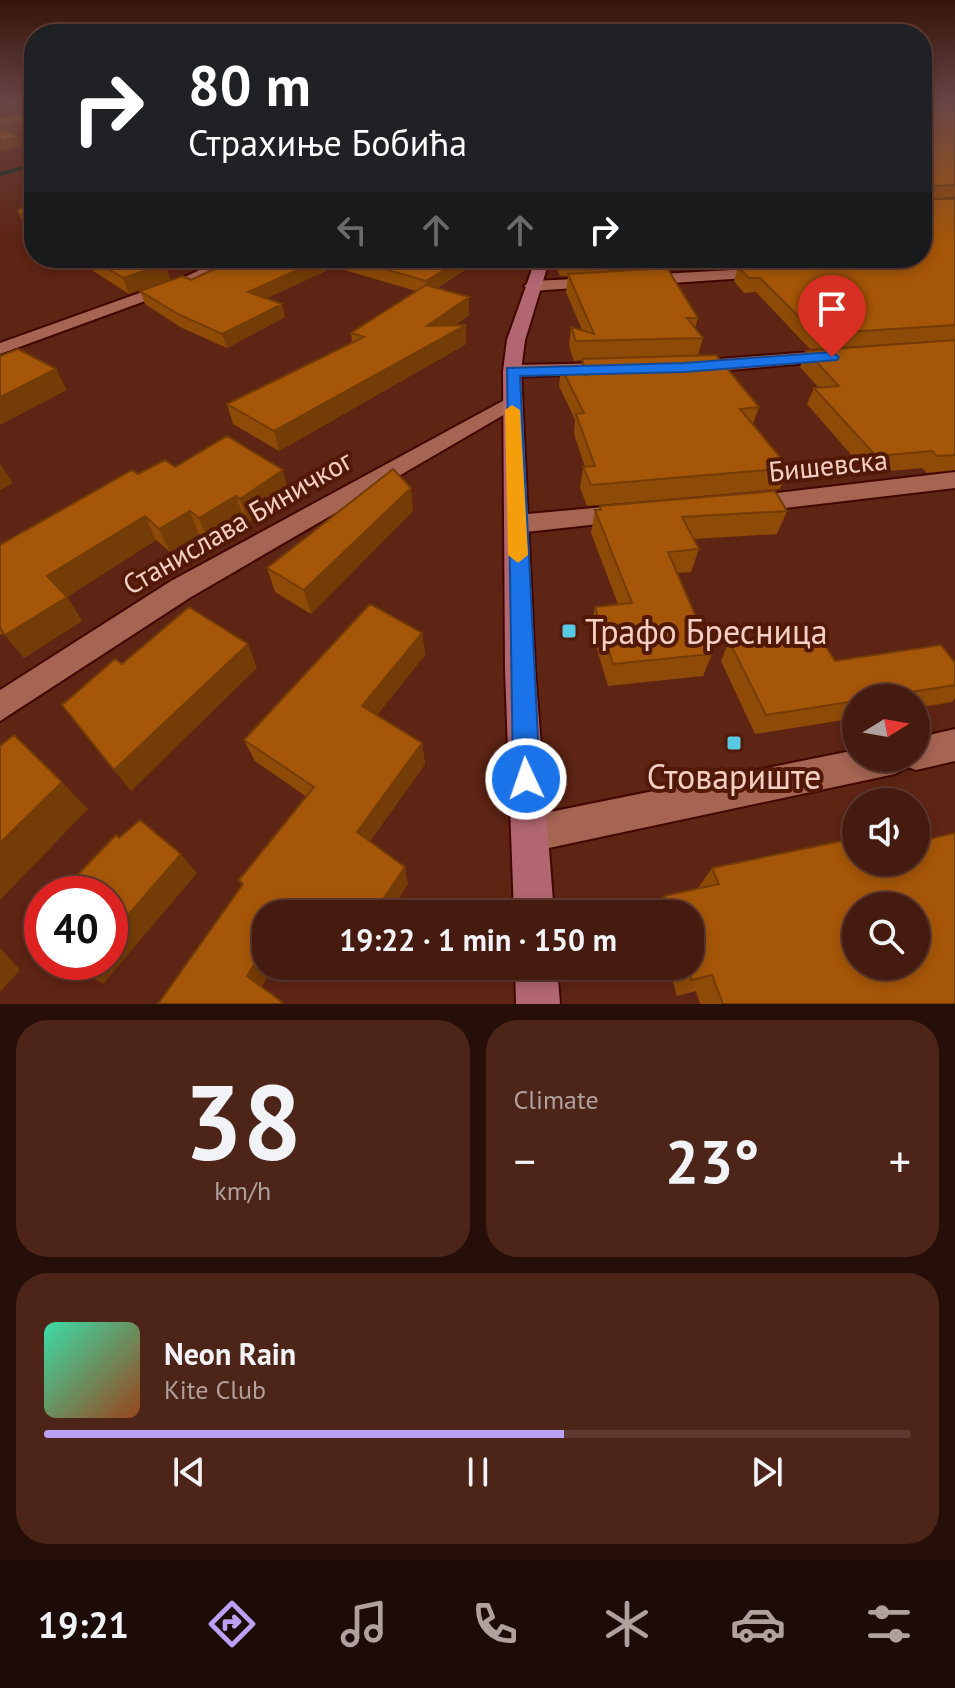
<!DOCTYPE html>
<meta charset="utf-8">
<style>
:root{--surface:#461b0f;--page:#4d2418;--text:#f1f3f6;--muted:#b0a19e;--line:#5e392f;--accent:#bca0f2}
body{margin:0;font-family:"PT Sans",sans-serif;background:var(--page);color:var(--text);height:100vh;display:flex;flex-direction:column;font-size:30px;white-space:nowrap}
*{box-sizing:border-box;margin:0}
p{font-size:26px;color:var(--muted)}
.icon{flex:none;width:44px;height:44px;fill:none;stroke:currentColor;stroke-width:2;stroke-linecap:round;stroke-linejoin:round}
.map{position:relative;height:1004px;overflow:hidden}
.drawer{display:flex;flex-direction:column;gap:16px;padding:16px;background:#260f08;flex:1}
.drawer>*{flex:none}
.top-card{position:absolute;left:24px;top:24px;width:908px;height:244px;border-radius:32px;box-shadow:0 4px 12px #0003,0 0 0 2px var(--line);background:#202124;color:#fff;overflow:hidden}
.needle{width:52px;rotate:79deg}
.fabs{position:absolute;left:842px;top:684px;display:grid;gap:16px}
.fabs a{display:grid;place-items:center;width:88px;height:88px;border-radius:50%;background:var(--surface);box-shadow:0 4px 12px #0003,0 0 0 2px var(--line);font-size:40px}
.speed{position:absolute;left:24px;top:876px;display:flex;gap:16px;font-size:40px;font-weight:700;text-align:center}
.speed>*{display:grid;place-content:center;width:104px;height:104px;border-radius:50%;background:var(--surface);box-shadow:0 4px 12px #0003,0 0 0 2px var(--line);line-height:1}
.speed .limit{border:12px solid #d22;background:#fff;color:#111}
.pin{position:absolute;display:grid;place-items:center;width:68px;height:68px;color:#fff;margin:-82px -34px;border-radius:50% 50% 50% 0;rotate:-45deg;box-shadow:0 0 8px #0007}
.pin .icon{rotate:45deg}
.me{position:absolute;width:88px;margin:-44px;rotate:357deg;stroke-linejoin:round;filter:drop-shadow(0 0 6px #0008)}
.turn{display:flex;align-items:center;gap:28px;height:168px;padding:0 32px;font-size:36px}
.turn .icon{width:104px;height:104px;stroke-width:2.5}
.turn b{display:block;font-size:56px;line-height:68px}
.lanes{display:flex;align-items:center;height:76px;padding:0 32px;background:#0003;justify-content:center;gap:40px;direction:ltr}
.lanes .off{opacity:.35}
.big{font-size:60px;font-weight:600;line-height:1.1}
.drawer .widget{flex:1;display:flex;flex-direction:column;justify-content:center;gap:12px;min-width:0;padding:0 28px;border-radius:32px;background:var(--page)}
.drawer .dial{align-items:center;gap:0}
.dial b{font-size:104px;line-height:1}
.song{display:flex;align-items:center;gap:24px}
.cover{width:96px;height:96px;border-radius:12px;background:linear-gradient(135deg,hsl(160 70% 55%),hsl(20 70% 35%))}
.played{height:8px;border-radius:4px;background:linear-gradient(90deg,var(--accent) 60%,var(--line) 60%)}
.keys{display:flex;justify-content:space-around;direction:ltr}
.heat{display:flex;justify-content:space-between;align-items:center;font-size:44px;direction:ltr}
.drawer .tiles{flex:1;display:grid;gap:16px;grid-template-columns:1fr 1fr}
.widget:last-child{grid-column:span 2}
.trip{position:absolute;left:252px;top:900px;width:452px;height:80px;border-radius:32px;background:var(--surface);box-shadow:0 4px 12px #0003,0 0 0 2px var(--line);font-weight:600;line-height:80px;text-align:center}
.tab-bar{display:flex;height:128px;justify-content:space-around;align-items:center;background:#1c0b06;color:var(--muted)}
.tab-bar .icon{width:56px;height:56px}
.tab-bar .on{color:var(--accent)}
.tab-bar b{font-size:36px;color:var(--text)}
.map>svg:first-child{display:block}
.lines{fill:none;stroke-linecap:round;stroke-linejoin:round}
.stream{fill:#082917;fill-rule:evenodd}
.street-casing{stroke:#410700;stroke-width:4}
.secondary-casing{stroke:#410700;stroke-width:4}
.street{fill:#a66452;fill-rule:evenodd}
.secondary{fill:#b16670;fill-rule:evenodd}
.wall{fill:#8e4a07}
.shaded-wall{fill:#743c06}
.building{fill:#a55608;stroke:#743c06;stroke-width:2;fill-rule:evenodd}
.route{fill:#1a73e8;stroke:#114b97;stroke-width:2}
.slow{fill:#f59e0b}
.poi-dot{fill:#58c9e3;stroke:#521909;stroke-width:3}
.labels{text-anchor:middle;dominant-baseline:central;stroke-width:8;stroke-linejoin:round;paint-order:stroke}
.street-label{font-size:28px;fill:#f4cfc4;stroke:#521909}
.near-poi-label{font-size:34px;fill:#f4cfc4;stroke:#521909;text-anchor:start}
</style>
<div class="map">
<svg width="955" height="1004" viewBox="0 0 955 1004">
<rect width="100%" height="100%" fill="#5e2414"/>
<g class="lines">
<!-- stream -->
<path class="stream" d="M34,163V167L0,176V172Z"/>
<defs>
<path id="street" d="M224,258H243L197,282L0,354V343L187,276Z
M769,268L777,273L774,276L642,285L634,280L642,275Z
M598,278L606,283L603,286L532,291L524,286L532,281Z
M837,350L846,356L843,360L694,373L685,367L694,361Z
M613,363L622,369L620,373L512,377L503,371L512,365Z
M512,396L522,402L519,406L191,597L0,721V690L171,581Z
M955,472V488L751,512L742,510L739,504L742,498L751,496Z
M626,505L635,508L638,514L635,520L517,533L508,530L505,524L508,518L517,515Z
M955,729V761L916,770L908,767L895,774L530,852L517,847L512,834L517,821L530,816L856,750V758H916V738Z"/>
<path id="secondary" d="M536,258H550L525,340L521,371L535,669L554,914H514L505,669L503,371L507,340Z
M515,966H557L560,1004H516Z"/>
</defs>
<!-- street casing -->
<use href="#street" class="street-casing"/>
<!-- secondary casing -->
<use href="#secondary" class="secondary-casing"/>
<!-- street -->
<use href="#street" class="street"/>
<!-- secondary -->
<use href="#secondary" class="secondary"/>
</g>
<!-- wall -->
<path class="wall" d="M922,102H955V197L925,199H955V340L810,349L756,292L744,293L734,281L738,267L833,261L668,270L698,318L695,328L703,338L698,355L759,407L753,424L789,468L780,489L587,506L580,488L583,467H585L574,434L575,420L559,386L561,367L580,373L582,360L574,361L569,346L571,327L582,330L566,292L568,276H560L553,258H922Z
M34,190V232L25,226L18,212Z
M73,258H155L165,264L170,279L129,294Z
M238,258H480V260L437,288L469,315L455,325L466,344L279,451L233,424L227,404L352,343L351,333L416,291L334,267L267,298L285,317L227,348L182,328L145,304L140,291L191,280Z
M955,340V470L927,473L922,468L867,473L807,404L814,388H819L800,367L806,351Z
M175,467L289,494L248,522L244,519L209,542L199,534L170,552L156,540L67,597L82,621L24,658L4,633L0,635V545L138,474Z
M600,506L787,511L777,534L694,539L699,549L691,572L677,573L712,654L703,676L608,686L591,629L595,607L618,604L591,533L595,510H599Z
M413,511L311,614L275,592L267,568Z
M422,633L425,655L377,715L422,743L425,764L370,841L408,884L389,914H266V966H274L261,987L158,1004L242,885L239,880L307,797L255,761L244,740Z
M729,641L835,661L955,663V698L952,702L916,708V698H856V718L755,734L721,661Z
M712,868L955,1004H700L696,991L677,996L668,966H690V914H653L664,896L698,888Z
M334,966H356L348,978Z"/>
<!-- shaded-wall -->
<path class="shaded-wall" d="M21,102H31L33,108L0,116V107Z
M34,120V129L0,135V125Z
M20,137L24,146L0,151V141Z
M324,258H333L334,267L251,306L248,292Z
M463,258H480V260L427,294L426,281Z
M165,264L170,279L129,294L123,278Z
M469,297V315L428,345L427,326Z
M282,304L285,317L227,348L222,334Z
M466,325V344L279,451L274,431Z
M56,369L67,390L0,425V397Z
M0,463L13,483L0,490Z
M283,470L289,494L248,522L240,499Z
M411,488L413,511L311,614L304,590Z
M236,496L244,519L209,542L199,518Z
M190,511L199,534L170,552L159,529Z
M145,516L156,540L67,597L82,621L24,658L5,635L47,576Z
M422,633L425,655L367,727L362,706Z
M248,644L257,668L131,791L114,770Z
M422,743L425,764L363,851L357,832Z
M62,782L88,809L0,900V843Z
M181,854L197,873L103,984L80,970L87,962H110V936Z
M405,867L408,884L389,914H373Z
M266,946V966H274L259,989L247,976Z
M0,948L20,970L0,992Z
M341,966H356L348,978Z"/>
<!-- building -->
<path class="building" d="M0,102H21L0,107Z
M33,102H34V120L0,126V118L31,112L34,103Z
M922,102H955V185L927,186L925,199H955V325L816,334L760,278H749L738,267L888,258H922Z
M0,129L20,137L0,141Z
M34,190V222L18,212Z
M91,258H155L165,264L123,278Z
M238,258H324L248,292L282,304L222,334L178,314L140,291L183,276L191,280Z
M345,258H463L426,281Z
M559,258H645L561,262Z
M667,268L698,318H687L703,338L576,341L571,327L594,334L568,274Z
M426,285L469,297L427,326L466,325L274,431L227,404L364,337L351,333Z
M955,340V455L937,456L932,451L876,456L814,388L839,386L806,351Z
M18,349L56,369L0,397V356Z
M716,355L759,407L740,409L789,468L591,485L583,467L595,466L576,414L584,413L561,367L587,375L582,359Z
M227,436L283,470L240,499L236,496L199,518L190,511L159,529L145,516L47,576L67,597L5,635L0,628V545L132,470L138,474L165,460L175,467Z
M393,469L411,488L304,590L267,568Z
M775,491L787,511L682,517L699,549L668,552L712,654L613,664L595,607L632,603L595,510H601L600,506Z
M370,604L422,633L362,706L422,743L357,832L405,867L373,914H266V946L247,976L282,1002L281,1004H158L243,884L239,880L314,787L244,740Z
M189,607L248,644L114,770L62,705L115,659L122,664Z
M816,631L835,661L941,645L955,663V685L873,698H856V701L766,715L729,641Z
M14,735L62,782L0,843V746Z
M140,820L181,854L110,936V894H59L116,835L119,838Z
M955,833V1004H723L712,975L692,980L687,966H690V914H670L664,896L719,884L712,868L856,838V862H916V842ZM856,906H916V966H856Z
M42,911V931L32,921Z
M72,962H87L80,970Z"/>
<!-- sky -->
<linearGradient id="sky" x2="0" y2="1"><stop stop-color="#34140b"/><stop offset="0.42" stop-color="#684545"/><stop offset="1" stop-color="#684545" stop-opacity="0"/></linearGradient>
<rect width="955" height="243" fill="url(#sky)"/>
<!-- route -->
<path class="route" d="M832,352L839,357L837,360L684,372L520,376L540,779L536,788L526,792L517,788L513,779L507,368L684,363Z"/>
<!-- slow -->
<path class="slow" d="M512,405L520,410L528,555L518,563L508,555L505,410Z"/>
<!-- markers -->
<g class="poi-dot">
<rect x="561" y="623" width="16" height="16" rx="4"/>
<rect x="726" y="735" width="16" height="16" rx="4"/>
</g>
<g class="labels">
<!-- street labels -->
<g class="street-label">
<text transform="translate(828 465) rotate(-6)">Бишевска</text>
<text transform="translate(237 522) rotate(-30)">Станислава Биничког</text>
</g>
<!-- near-poi labels -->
<g class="near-poi-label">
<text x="585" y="631">Трафо Бресница</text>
<text x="734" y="776" text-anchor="middle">Стовариште</text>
</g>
</g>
</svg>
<div class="fabs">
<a><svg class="needle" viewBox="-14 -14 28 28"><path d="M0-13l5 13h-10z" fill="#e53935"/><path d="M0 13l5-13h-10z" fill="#b0a19e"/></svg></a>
<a><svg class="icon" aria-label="sound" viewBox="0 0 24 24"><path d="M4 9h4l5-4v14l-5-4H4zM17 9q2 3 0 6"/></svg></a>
<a><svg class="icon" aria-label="search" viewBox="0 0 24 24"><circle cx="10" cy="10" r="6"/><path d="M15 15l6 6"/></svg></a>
</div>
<div class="speed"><div class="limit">40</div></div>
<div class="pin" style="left:832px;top:357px;background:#d93025"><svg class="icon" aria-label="arrive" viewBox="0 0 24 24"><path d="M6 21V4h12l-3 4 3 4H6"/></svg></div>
<svg class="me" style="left:526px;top:779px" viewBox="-20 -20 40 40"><circle r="17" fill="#1a73e8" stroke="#fff" stroke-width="3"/><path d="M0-11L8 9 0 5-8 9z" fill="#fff"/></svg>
<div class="trip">19:22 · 1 min · 150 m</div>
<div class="top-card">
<div class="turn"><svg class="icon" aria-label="right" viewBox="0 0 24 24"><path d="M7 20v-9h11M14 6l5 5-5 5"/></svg><div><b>80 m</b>Страхиње Бобића</div></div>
<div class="lanes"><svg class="icon off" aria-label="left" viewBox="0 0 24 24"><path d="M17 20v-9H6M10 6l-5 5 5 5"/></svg><svg class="icon off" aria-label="ahead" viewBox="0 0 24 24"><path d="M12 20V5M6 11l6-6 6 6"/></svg><svg class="icon off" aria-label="ahead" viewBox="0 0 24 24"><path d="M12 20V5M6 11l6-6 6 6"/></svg><svg class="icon" aria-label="right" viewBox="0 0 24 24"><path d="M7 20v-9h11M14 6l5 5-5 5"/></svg></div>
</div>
</div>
<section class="drawer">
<div class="tiles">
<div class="widget dial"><b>38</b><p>km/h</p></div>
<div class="widget"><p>Climate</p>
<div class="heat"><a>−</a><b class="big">23°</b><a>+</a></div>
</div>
<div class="widget">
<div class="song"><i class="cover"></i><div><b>Neon Rain</b><p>Kite Club</p></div></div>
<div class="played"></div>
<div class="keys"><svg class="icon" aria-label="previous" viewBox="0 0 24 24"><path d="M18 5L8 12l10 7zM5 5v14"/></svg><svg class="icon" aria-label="pause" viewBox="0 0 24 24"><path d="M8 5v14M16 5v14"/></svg><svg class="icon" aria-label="next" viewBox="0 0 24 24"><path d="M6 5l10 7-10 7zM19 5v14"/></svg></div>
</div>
</div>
</section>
<nav class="tab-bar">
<b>19:21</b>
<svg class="icon on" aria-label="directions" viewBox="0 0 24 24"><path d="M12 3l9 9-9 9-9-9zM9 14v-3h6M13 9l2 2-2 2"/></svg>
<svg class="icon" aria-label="music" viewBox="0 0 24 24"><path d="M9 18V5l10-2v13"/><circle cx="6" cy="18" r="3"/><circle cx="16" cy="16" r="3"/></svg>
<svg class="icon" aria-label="phone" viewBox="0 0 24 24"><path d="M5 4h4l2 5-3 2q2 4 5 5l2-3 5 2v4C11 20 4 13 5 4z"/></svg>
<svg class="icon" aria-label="climate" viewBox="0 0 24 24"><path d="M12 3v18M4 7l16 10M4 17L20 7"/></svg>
<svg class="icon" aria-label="car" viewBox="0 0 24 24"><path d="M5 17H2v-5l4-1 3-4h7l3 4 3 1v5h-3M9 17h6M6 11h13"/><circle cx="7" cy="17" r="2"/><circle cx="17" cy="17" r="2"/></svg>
<svg class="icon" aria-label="filters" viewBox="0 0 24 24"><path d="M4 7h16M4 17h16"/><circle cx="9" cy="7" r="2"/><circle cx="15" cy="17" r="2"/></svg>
</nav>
